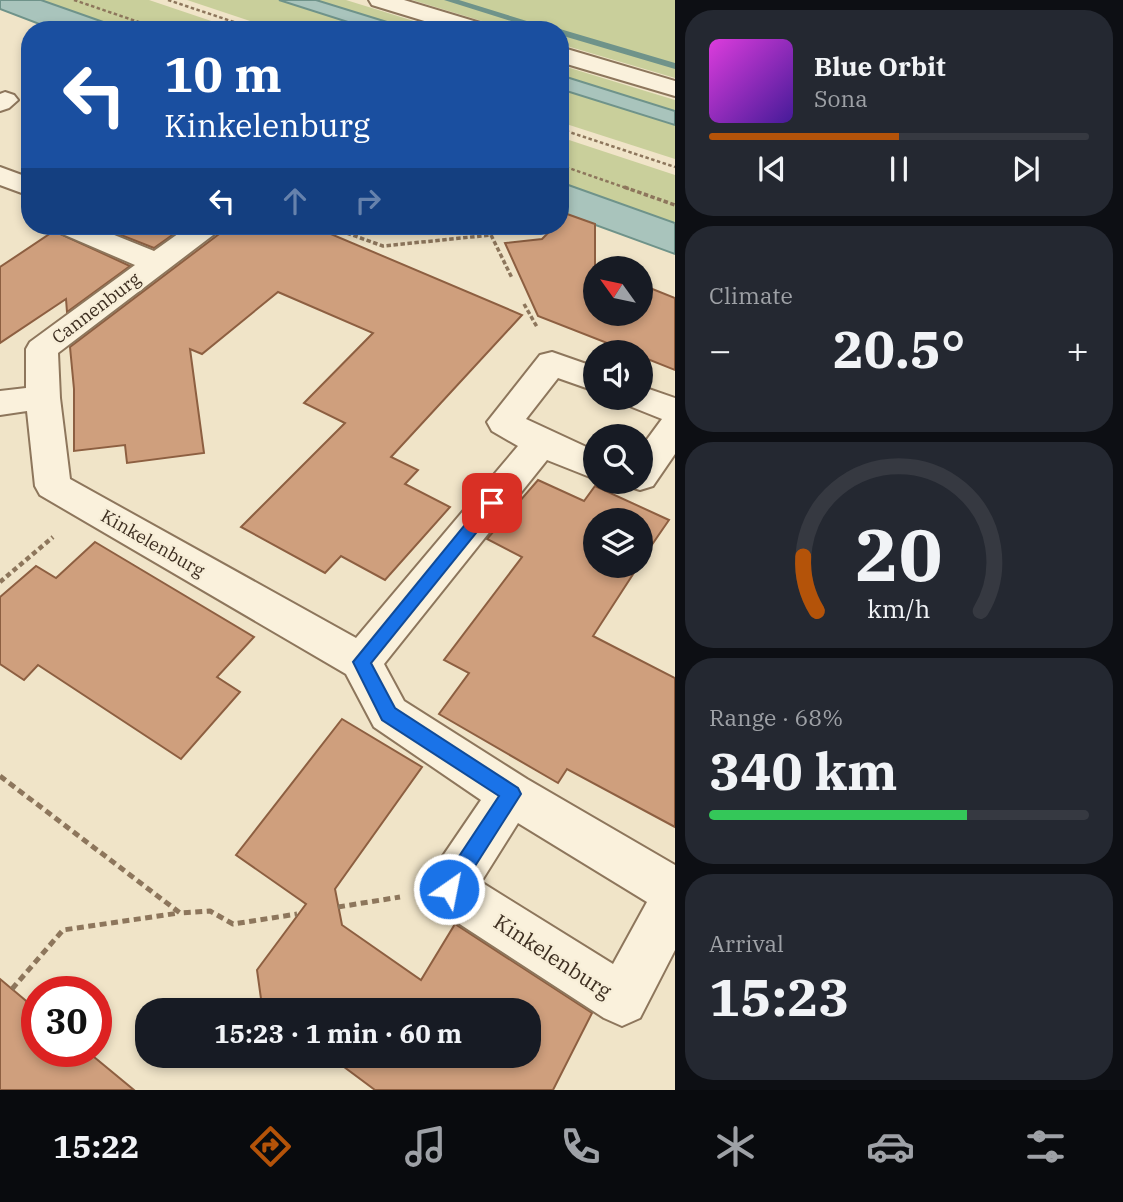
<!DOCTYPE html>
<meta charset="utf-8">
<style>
:root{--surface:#171b24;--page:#242831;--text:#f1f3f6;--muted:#9ea1a6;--line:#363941;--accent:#b45309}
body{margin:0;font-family:"IBM Plex Serif",serif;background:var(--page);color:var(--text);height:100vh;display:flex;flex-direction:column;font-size:26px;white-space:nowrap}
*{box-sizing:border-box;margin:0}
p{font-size:23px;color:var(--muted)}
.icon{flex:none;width:38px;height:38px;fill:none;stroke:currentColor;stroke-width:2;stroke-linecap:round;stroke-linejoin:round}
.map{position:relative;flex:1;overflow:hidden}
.panel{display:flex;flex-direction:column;gap:10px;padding:10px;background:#0d0f14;width:448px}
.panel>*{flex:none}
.top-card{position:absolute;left:21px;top:21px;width:548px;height:214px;border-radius:28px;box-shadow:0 4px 10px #0003;background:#1a4fa0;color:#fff;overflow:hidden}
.needle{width:46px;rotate:303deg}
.fabs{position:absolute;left:583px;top:256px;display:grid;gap:14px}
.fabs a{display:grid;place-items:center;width:70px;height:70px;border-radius:50%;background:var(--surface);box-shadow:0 4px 10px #0003;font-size:35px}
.speed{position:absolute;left:21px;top:976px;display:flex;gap:14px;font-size:35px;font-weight:700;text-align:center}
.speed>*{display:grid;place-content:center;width:91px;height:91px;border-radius:50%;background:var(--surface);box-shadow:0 4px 10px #0003;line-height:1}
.speed .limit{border:10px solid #d22;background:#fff;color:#111}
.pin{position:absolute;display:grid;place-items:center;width:60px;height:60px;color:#fff;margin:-30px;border-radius:14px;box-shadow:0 4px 10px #0006}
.me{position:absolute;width:77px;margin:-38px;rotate:33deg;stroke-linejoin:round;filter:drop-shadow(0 0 5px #0008)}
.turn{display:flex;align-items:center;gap:24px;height:147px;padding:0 28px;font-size:32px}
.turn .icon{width:91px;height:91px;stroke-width:2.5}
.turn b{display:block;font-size:49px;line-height:60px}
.lanes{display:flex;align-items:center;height:66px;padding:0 28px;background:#0003;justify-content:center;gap:35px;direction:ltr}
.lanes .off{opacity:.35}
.big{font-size:52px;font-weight:700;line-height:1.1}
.panel .card{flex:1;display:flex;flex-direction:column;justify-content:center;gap:10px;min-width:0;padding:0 24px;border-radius:28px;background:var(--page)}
.panel .dial{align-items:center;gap:0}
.dial svg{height:182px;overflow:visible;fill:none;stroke:var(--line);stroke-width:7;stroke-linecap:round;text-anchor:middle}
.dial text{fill:var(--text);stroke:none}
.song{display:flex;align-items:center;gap:21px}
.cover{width:84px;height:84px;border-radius:10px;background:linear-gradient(135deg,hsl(300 70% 55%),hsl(260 70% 35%))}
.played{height:7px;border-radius:4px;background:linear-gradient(90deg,var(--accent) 50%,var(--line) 50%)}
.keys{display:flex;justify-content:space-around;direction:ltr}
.heat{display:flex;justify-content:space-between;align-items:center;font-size:38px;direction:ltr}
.charge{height:10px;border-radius:5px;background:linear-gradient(90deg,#34c759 68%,var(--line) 0)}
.trip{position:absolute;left:135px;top:998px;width:406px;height:70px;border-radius:28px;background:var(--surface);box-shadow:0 4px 10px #0003;font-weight:700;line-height:70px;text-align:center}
.dock{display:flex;height:112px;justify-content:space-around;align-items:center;background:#090b0e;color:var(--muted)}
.dock .icon{width:49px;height:49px}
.dock .on{color:var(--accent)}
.dock b{font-size:32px;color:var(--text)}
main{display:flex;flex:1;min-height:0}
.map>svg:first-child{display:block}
.green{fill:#c9cf9b}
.water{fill:#a9c4bc;stroke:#6f938a;stroke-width:2}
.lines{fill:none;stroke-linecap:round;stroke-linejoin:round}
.stream{fill:#6f938a;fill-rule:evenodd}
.building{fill:#cf9f7d;stroke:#8d5f41;stroke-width:2}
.minor-casing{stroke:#8d765c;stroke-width:4}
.tertiary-casing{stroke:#8d765c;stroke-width:4}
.path-far3{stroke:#8d765c;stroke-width:2.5;stroke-dasharray:3.5 2.5;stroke-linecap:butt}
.path-far2{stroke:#8d765c;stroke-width:3.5;stroke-dasharray:4.5 2.5;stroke-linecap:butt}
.path-far1{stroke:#8d765c;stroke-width:4.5;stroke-dasharray:5 3.5;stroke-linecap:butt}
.path{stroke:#8d765c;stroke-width:5;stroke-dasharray:7 4.5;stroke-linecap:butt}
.minor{fill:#faf1dc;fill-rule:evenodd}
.tertiary{fill:#faf1dc;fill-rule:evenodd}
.route{fill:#1a73e8;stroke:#114b97;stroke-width:2}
.labels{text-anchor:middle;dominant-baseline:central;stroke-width:5;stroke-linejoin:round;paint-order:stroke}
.street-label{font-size:18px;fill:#3d2e20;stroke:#f7eed8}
.near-street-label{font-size:21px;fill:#3d2e20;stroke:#f7eed8}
</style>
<main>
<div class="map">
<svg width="675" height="1090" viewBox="0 0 675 1090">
<rect width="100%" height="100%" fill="#f0e4c8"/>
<!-- green -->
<path class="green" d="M41,0H149L238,30H126Z
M187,0H279L373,30H277Z
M316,0H346L443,30H413Z
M412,0H675V78L560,44V30H512Z
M560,65L675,100V111L560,75Z
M560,89L675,125V159L560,122Z
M560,137L675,175V223L560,182Z"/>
<!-- water -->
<path class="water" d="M0,0H41L126,30H55L0,9Z
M279,0H316L413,30H373Z
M560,75L675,111V125L560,89Z
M560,182L675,223V254L560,212Z"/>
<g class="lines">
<!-- stream -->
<path class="stream" d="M444,0H459L556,30H540Z
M560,29L675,63V69L560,35V30H558Z"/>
</g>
<!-- building -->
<path class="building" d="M567,214L595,224V267L598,268H595V313H640V284L675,298V370L640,356V352H630L538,316L505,243L542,239L555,226H560V220Z
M98,226H185L154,248Z
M224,226H312L522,315L391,457L418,470L405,484L450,507L385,580L341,556L325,573L241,527L345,423L304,403L373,333L278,292L202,354L190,349L204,453L127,463L125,445L74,451V389L70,347L219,234Z
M54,231L130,266L67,312L66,299L0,343V267Z
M538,480L584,501L595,486L669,520L640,562V520H595V565H639L593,636L675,678V827L567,769L558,783L439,714L469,673L444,660L522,557L487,539Z
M95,542L254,637L217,677L240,692L181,759L38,665L24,680L0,664V597L36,566L56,578Z
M342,719L422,767L335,889L342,925L421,980L455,924L592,1013L553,1090H375L328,1055H528V1010H267L262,1006L257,970L306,904L236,855Z
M0,979L37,1010V1052H88L134,1090H0Z"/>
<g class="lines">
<defs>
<path id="minor" d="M5,92L14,95L18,100L9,108L0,111V94Z
M0,167L30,178V196L0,185Z
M54,226H92L154,251L189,226H221L217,232L58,353L60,398L70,479L356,638L518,446L492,431L487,422L540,355L552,352L595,367V391L558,378L526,419L595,451V479L547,460L384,664L404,701L527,779L675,865V950L640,1018L622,1026L604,1018L432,906L425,889L432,872L481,800L374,727L346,674L40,495L35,486L27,411L0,415V391L26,388V349L30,342L135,265L58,232ZM518,823L647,902L613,964L481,882Z
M640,386L675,398V454L653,486L640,490L627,486L624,481H640V449L662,419L627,405L622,397H640Z"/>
<path id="tertiary" d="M369,0H404L487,25L490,30H454L372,5Z
M560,47L675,81V96L560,62Z"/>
</defs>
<!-- minor casing -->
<use href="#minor" class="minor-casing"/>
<!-- tertiary casing -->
<use href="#tertiary" class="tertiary-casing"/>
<!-- path-far3 -->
<path class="path-far3" d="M74,0L162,30
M168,0L258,30
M560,129L675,167
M560,165L629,189"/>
<!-- path-far2 -->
<path class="path-far2" d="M624,187L675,205
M327,226L383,246L491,235L512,278
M524,304L537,327"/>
<!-- path-far1 -->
<path class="path-far1" d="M0,582L53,537"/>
<!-- path -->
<path class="path" d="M0,776L180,913L210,911L233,924L297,914
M338,907L400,897
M12,989L63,930L179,913"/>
<!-- minor -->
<use href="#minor" class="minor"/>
<!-- tertiary -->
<use href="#tertiary" class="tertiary"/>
</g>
<!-- route -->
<path class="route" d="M492,497L497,499L499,503L497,507L371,663L395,708L518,788L521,794L456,896L449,899L442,896L439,889L442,882L499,796L382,720L353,662L486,499Z"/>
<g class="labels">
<!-- street labels -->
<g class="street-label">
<text transform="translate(96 308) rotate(-37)">Cannenburg</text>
<text transform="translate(153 543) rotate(30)">Kinkelenburg</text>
</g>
<!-- near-street labels -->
<g class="near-street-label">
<text transform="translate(553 956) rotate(33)">Kinkelenburg</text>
</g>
</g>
</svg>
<div class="fabs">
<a><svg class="needle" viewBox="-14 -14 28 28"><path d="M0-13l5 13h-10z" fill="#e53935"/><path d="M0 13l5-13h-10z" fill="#9ea1a6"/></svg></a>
<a><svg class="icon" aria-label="sound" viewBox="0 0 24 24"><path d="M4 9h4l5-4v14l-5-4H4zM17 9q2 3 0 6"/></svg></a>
<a><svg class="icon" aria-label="search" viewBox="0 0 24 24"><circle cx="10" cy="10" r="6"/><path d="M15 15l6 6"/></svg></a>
<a><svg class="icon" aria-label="layers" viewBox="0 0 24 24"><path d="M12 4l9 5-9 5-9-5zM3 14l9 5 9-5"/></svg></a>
</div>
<div class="speed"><div class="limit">30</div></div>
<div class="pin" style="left:492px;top:503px;background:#d93025"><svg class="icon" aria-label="arrive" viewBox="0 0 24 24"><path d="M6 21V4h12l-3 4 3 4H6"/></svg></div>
<svg class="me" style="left:449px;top:889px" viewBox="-20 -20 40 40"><circle r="17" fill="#1a73e8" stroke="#fff" stroke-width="3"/><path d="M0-11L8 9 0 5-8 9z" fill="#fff"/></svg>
<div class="trip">15:23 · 1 min · 60 m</div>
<div class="top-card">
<div class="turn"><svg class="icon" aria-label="left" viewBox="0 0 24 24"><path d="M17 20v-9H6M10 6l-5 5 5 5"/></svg><div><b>10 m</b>Kinkelenburg</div></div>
<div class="lanes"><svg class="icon" aria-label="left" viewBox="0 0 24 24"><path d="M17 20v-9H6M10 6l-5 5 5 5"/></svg><svg class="icon off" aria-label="ahead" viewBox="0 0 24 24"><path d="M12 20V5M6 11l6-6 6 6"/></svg><svg class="icon off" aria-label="right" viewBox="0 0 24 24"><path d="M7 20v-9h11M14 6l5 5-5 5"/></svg></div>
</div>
</div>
<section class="panel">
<div class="card">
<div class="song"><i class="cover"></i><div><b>Blue Orbit</b><p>Sona</p></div></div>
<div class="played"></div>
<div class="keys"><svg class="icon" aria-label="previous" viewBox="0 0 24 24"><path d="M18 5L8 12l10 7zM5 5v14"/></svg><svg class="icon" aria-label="pause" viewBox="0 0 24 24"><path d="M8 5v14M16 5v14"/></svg><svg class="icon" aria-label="next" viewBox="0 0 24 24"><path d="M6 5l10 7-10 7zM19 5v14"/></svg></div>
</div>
<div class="card"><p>Climate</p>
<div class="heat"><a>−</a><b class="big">20.5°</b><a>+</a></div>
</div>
<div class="card dial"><svg viewBox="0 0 100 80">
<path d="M14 69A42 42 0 1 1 86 69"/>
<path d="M14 69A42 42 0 0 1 8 45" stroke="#b45309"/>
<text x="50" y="56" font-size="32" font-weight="700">20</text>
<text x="50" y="72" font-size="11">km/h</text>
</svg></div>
<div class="card"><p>Range · 68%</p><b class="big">340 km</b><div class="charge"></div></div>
<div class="card"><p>Arrival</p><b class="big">15:23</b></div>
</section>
</main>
<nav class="dock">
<b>15:22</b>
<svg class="icon on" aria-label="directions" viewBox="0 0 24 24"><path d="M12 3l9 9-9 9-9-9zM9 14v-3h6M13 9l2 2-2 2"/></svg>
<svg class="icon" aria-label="music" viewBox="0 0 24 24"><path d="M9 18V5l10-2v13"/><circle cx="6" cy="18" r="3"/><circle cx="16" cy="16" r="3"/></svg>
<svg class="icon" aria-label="phone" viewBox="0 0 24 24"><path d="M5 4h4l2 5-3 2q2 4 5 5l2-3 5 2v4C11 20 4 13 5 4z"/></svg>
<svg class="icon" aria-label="climate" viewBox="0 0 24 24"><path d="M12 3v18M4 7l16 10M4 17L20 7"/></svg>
<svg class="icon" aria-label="car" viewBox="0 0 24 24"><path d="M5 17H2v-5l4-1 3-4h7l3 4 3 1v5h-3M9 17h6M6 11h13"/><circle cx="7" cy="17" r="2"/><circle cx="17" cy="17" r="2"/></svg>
<svg class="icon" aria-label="filters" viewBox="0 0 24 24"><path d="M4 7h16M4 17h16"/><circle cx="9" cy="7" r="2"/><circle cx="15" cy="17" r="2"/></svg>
</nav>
